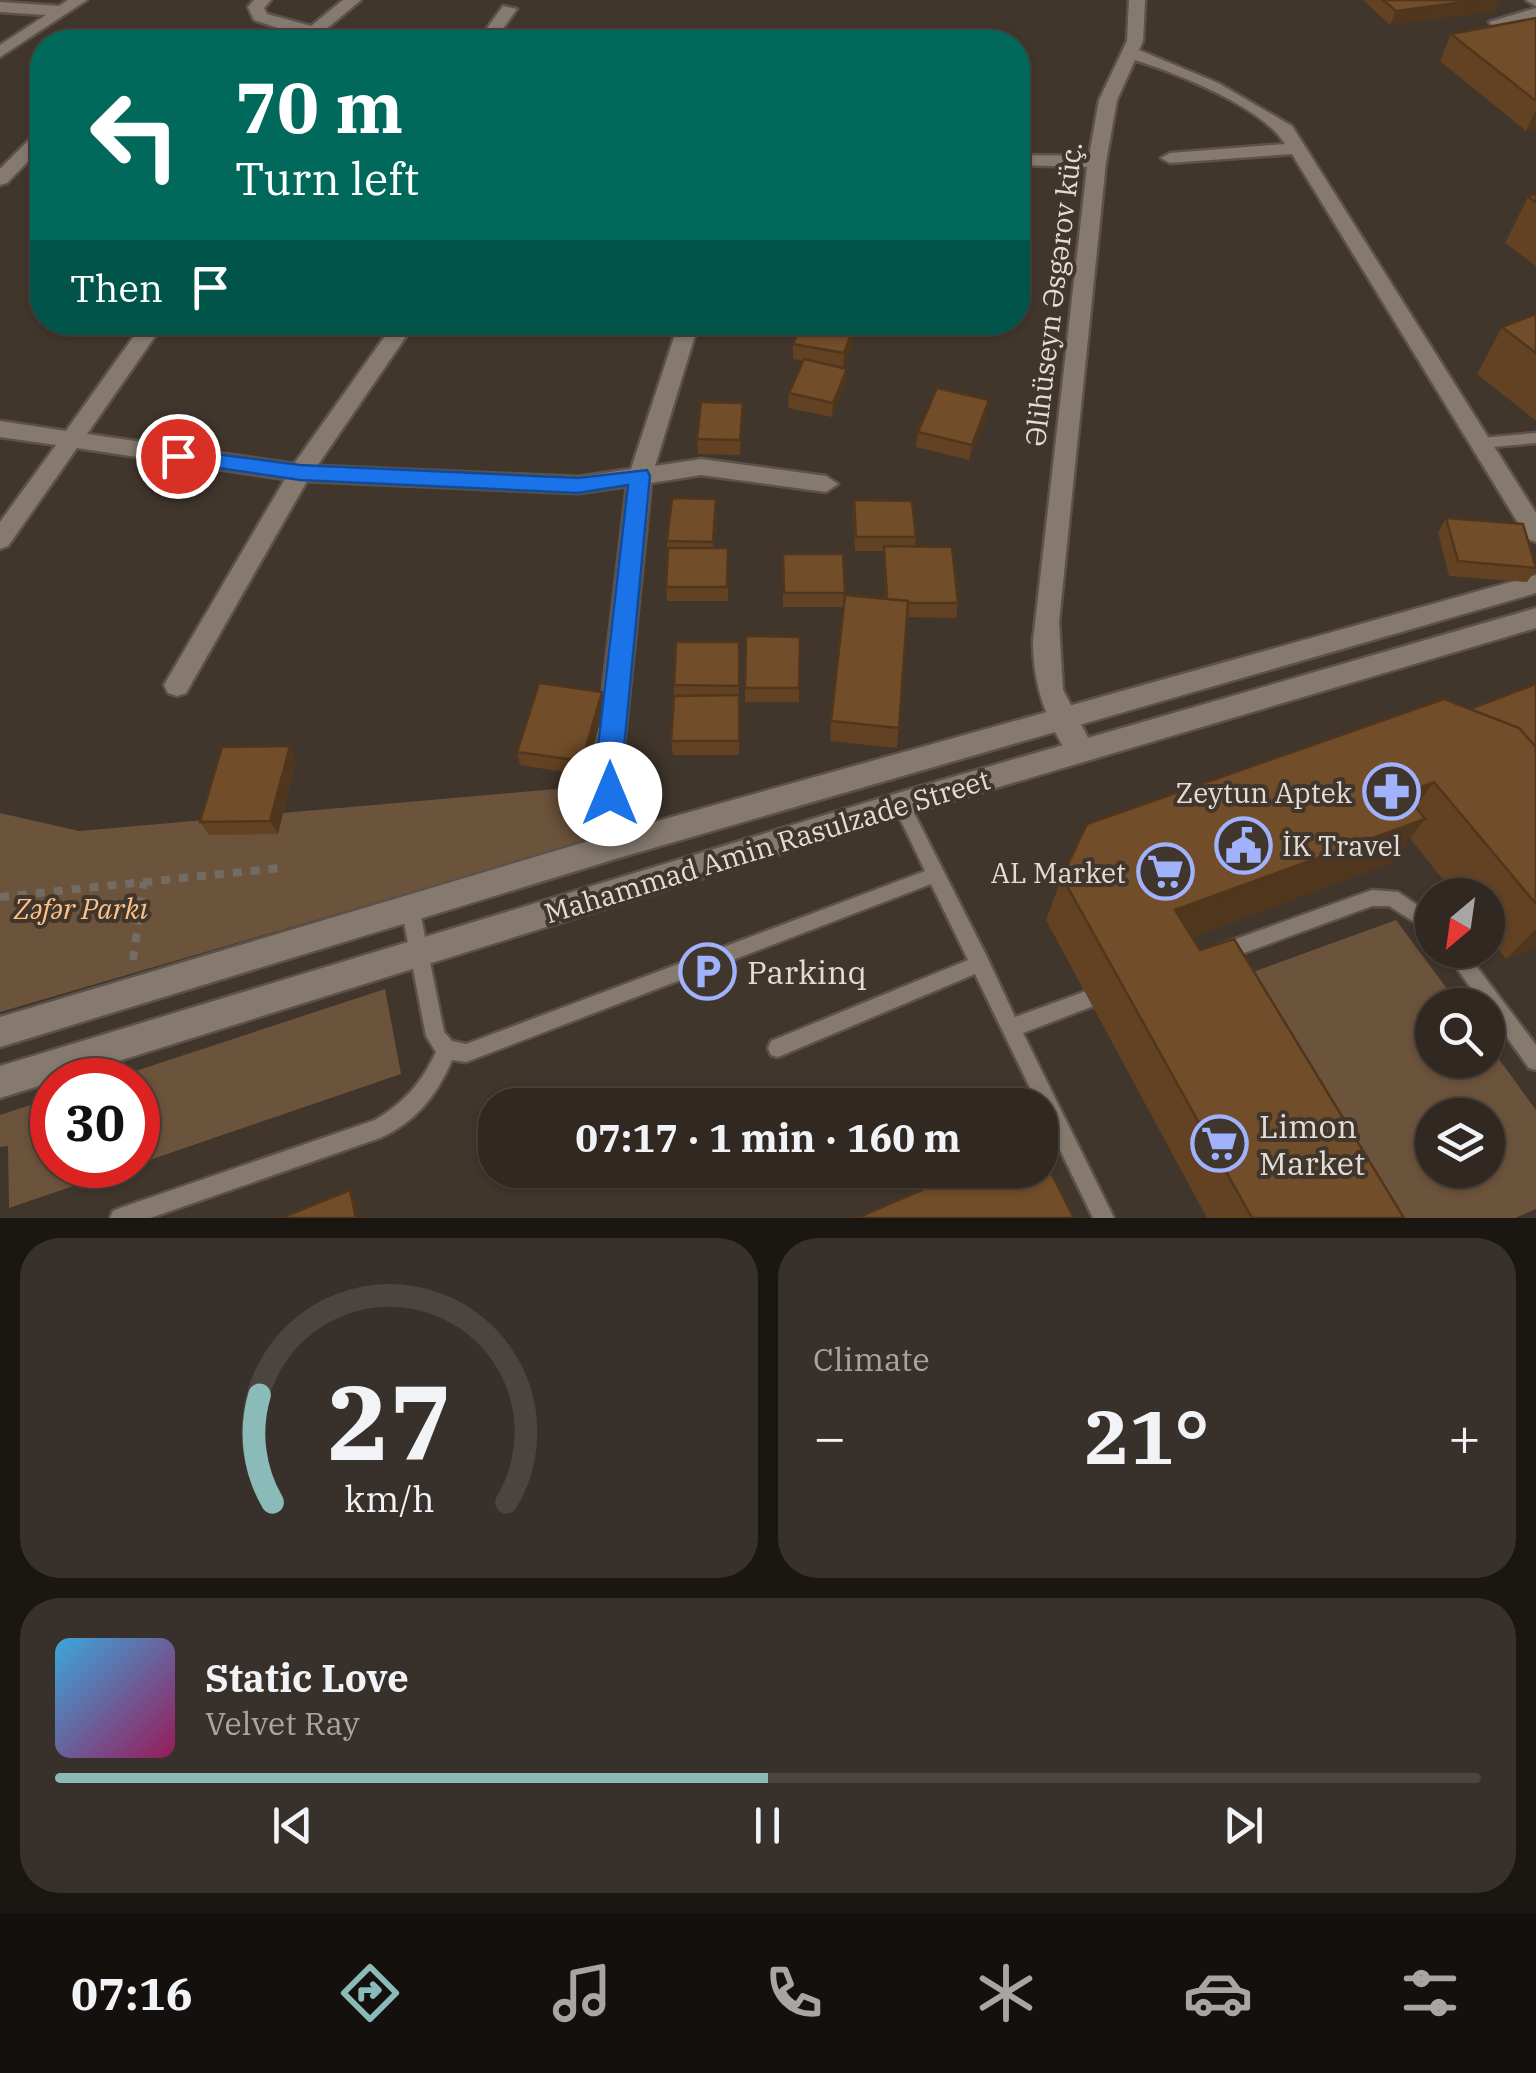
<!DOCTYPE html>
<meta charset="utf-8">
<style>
:root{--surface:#302821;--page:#38302a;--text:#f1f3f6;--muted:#a8a6a5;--line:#4b443f;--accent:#8bbbb9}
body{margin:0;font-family:"IBM Plex Serif",serif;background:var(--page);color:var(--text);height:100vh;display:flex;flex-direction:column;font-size:38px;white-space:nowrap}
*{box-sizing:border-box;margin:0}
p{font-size:32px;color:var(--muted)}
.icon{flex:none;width:55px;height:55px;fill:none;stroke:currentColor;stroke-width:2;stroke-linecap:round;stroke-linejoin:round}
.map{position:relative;height:1218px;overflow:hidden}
.sheet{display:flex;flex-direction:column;gap:20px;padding:20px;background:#1a1612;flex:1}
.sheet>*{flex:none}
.banner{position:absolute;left:30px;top:30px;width:1000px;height:305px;border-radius:40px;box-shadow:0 2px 8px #0004,0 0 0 2px var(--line);background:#00695c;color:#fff;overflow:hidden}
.needle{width:65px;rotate:209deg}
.buttons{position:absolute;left:1415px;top:878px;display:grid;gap:20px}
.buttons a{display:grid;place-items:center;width:90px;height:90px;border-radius:50%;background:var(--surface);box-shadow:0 2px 8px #0004,0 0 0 2px var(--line);font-size:50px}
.speed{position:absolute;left:30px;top:1058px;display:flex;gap:20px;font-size:50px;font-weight:700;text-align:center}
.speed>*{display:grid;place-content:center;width:130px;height:130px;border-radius:50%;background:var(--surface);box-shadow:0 2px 8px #0004,0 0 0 2px var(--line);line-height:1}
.speed .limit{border:15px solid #d22;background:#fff;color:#111}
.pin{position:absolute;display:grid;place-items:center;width:85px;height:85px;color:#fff;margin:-42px;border:5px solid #fff;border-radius:50%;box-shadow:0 2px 10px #0007}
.me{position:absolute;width:110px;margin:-55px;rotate:0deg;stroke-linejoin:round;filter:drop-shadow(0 0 8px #0008)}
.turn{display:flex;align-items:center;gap:35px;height:210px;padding:0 40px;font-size:45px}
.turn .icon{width:130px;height:130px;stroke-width:2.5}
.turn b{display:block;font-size:70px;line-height:85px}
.then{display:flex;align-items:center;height:95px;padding:0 40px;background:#0003;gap:20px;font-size:38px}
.big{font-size:75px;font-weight:700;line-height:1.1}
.sheet .widget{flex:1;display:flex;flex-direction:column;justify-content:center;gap:15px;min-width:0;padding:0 35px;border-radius:40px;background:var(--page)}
.sheet .dial{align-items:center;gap:0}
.dial svg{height:260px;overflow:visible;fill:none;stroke:var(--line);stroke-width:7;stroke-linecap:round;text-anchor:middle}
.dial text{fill:var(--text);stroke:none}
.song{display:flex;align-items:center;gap:30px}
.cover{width:120px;height:120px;border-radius:15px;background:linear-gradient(135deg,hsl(200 70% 55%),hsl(330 70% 35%))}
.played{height:10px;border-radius:5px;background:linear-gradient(90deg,var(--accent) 50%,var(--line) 50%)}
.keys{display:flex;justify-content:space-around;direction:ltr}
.heat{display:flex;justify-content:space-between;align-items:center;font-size:55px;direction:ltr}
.sheet .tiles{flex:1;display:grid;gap:20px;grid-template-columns:1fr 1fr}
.widget:last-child{grid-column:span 2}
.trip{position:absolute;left:478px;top:1088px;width:580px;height:100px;border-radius:40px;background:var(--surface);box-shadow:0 2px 8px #0004,0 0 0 2px var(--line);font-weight:700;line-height:100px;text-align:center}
.tabs{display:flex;height:160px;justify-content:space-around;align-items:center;background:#13100d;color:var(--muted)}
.tabs .icon{width:70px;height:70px}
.tabs .selected{color:var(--accent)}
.tabs b{font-size:45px;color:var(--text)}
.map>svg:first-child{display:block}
.green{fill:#6c533b;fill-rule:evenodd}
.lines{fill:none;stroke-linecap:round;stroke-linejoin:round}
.service-casing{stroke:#5c524b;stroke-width:5}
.minor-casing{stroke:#5c524b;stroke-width:5}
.secondary-casing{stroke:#5c524b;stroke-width:5}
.path{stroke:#746b63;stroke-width:8;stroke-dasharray:9 9;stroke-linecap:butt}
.service{fill:#867a6f;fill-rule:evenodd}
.minor{fill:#867a6f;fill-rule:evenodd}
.secondary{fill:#867a6f;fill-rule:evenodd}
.wall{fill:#624223}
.shaded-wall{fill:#50361d}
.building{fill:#724d29;stroke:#50361d;stroke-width:2.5}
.route{fill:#1a73e8;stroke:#114b97;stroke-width:2.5}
.labels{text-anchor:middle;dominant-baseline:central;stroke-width:8;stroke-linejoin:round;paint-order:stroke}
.street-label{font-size:28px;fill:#e3dcd7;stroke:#40362c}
.poi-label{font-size:28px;fill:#e3dcd7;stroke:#40362c;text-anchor:end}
.park-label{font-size:28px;font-style:italic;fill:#fec187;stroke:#40362c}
.near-poi-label{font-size:32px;fill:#e3dcd7;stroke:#40362c;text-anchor:start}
</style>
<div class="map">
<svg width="1536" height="1218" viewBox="0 0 1536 1218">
<rect width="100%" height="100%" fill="#40362c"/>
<!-- green -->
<path class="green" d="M578,787L583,842L0,1012V813L79,831Z
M1396,920L1459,1005H1432V1060H1488V1044L1536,1110V1209L1515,1218H1401L1250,973ZM1432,1115H1488V1170H1432Z
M385,989L401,1074L138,1164V1080H108Z
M52,1098V1165H135L9,1208L8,1146L0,1147V1115Z"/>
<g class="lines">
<defs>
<path id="service" d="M1536,433V443L1481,448L1474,443L1481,438Z
M901,797L907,799L987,957L1015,1017L1089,990L1096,993L1098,999L1096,1005L1023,1033L1114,1218H1093L975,974L778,1057L771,1055L768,1048L771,1041L968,960L931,884L466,1062L452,1060C437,1095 416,1122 380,1138L150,1218H110L113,1211L120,1208L375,1120C404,1103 422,1082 436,1052L426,1036L401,907L404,901L410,899L416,901L419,907L444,1032L452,1041L466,1044L925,871L893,804L895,799Z
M1372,890L1398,892L1432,915V933L1389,906H1372L1222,961L1216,958L1213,952L1216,946Z
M1444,950H1464L1536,1045V1070L1529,1068L1488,1011V1005H1483Z"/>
<path id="minor" d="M68,0H87L0,57V45L46,15L0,12V2L59,6Z
M254,0H271L264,8L267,14L311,26L343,0H361L325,30L357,42L311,39L254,20L248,7Z
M1129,0H1145L1143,41L1139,50L1218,83L1292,126L1536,513V542L1528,539L1292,154L1170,163L1161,158L1170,153L1285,144C1263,107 1176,73 1135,60L1117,100L1106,162L1059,622L1063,690L1095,751L1091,759L1081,762L1071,759C1047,722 1033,687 1033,641L1087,167L1018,165V155L1089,156L1099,100L1127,41Z
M503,6L517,9L493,42H477Z
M1536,8V18L1509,24L1523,39L1521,42H1509L1489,22Z
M42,133V147L7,183L0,185V169L35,134Z
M144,322H165L87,434L294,464L395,322H416L317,466L578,477L631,469L679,322H699L655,466L701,459L826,476L838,484L826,492L701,475L651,483L622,764L636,844L632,853L622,857L612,853L608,844L594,764L627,486L578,493L307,481L186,693L177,696L168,693L164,685L285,479L77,448L8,546L0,549V522L56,445L0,437V421L66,431Z"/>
<path id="secondary" d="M1526,0H1536V6Z
M1536,575V593L622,857L0,1047V1017L622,831Z
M1536,608V628L901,816L0,1098V1066L901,792Z"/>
</defs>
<!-- service casing -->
<use href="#service" class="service-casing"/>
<!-- minor casing -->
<use href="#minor" class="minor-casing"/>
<!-- secondary casing -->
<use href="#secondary" class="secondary-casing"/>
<!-- path -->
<path class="path" d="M0,897L280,868
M133,960L144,882"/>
<!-- service -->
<use href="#service" class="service"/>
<!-- minor -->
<use href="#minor" class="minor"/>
<!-- secondary -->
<use href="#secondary" class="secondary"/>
</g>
<!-- wall -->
<path class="wall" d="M1363,0H1500L1495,11L1390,25Z
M1536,18V129L1526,131L1440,61L1451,34Z
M1536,194V266L1505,243L1528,197Z
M1536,314V420H1535L1477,374L1502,327Z
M854,341L843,368L847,369L846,383L832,417L788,408L789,393L803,361L793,359V344Z
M743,403L740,455L698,454L697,439Z
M987,415L969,460L916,447L918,432Z
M854,500L916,537L915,546L958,603L956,618L907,617L897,748L830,741L831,721L885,599L884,551H855L853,515Z
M717,514L714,548H728V601H667L666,587L667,541Z
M1446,518L1536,568V570L1527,582L1449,576L1438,532Z
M783,554L845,593L844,607H783Z
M739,642V755H673L671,741L674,696V685Z
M1536,684V947L1506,959L1488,936V895H1455L1410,838L1391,863L1192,937L1200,950L1404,1218H1207L1046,920L1062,877Z
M745,688H799V702H745Z
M602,692L605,706L584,775L520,765L517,752Z
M296,760L278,834L209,835L200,822Z"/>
<!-- shaded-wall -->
<path class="shaded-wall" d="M1479,0H1500L1495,11L1390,25L1396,11Z
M1536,110V129L1526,131Z
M854,326V341L843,368L844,353Z
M847,369L846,383L832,417L833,403Z
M989,400L987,415L969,460L972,445Z
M716,499L717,514L713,556V542Z
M602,692L605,706L584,775L582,761Z
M290,746L296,760L278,834L270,821Z
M1434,782L1401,827L1425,819L1391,863L1153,951L1175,910L1405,793Z
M1536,929V947L1506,959Z
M350,1190L354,1195L359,1218H356Z"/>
<!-- building -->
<path class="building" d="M1383,0H1479L1396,11Z
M1536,18V101L1451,34Z
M1536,194V202L1528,197Z
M1536,314V353L1502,327Z
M803,322H836L854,326L844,353L793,344Z
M804,359L847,369L833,403L789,393Z
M937,388L989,400L972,445L918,432Z
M701,402L743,403L740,440L697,439Z
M672,498L716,499L713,542L667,541Z
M854,500L912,501L916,537H856Z
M1446,518L1523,524L1536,568L1458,561Z
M884,546L952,547L958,603H908V601L887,599Z
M668,548H728L727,587H666Z
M783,554H843L845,593H784Z
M845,595L908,601L899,728L831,721Z
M746,636L800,637L799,688H745Z
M676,642H739V686L674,685Z
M539,683L602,692L582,761L517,752Z
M1536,684V747L1519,728L1470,709Z
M739,695V741H671L674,696Z
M1444,699L1519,728L1536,747V904L1434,782L1405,793L1425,819L1175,910L1200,950L1234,939L1404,1218H1252L1062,877L1087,824Z
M290,746L270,821L200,822L222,747Z
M1040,1151L1074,1218H857L968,1170H1040Z
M350,1190L356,1218H281Z"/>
<!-- route -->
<path class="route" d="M178,449L300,465L578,478L647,470L650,476L619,801L610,805L602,801L596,764L628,485L578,493L300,480L170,461L167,456L170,451Z"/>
<!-- icons -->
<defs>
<symbol id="pharmacy-ring" viewBox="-11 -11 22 22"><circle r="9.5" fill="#40362c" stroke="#a1b2fd" stroke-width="1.5"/><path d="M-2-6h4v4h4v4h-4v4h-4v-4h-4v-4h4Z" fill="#a1b2fd"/></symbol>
<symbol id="civic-ring" viewBox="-11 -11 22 22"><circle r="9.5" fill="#40362c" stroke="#a1b2fd" stroke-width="1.5"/><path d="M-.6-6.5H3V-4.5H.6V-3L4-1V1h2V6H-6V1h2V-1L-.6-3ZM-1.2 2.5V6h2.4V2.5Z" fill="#a1b2fd"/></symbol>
<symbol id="supermarket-ring" viewBox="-11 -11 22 22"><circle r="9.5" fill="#40362c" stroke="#a1b2fd" stroke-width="1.5"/><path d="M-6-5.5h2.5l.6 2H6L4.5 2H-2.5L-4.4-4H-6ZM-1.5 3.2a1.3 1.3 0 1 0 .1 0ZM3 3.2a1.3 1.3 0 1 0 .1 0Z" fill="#a1b2fd"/></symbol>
<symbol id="parking-ring" viewBox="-11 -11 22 22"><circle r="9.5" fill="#40362c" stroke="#a1b2fd" stroke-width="1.5"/><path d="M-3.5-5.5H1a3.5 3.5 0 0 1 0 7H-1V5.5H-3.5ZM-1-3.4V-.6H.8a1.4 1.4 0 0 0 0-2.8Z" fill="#a1b2fd"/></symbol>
</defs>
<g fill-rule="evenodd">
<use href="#pharmacy-ring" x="1360" y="760" width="63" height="63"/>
<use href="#civic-ring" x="1212" y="814" width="63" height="63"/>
<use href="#supermarket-ring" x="1134" y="840" width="63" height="63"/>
<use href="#parking-ring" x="676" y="940" width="63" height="63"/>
<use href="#supermarket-ring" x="1188" y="1112" width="63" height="63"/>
</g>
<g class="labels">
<!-- street labels -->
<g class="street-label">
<text transform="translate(1053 294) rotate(-83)">Əlihüseyn Əsgərov küç.</text>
<text transform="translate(767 846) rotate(-17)">Mahammad Amin Rasulzade Street</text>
</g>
<!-- poi labels -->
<g class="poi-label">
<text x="1352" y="792">Zeytun Aptek</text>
<text x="1282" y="845" text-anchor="start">İK Travel</text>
<text x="1126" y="872">AL Market</text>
</g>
<!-- park labels -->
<g class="park-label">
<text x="81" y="908">Zəfər Parkı</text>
</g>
<!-- near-poi labels -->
<g class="near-poi-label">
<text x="747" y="972">Parkinq</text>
<text x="1259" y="1126">Limon<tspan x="1259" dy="37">Market</tspan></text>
</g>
</g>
</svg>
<div class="buttons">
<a><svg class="needle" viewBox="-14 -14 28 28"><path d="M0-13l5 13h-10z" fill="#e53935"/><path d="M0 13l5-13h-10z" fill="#a8a6a5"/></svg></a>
<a><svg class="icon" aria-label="search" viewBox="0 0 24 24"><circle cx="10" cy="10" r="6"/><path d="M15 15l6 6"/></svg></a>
<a><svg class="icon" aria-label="layers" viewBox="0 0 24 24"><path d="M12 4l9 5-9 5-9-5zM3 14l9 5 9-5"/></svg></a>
</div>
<div class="speed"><div class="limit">30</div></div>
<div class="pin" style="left:178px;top:456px;background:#d93025"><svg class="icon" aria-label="arrive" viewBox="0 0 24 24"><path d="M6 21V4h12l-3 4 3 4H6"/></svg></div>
<svg class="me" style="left:610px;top:794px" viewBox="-20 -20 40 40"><circle r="19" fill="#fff"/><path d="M0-13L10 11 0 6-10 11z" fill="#1a73e8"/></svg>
<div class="trip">07:17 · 1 min · 160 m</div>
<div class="banner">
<div class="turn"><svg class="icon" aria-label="left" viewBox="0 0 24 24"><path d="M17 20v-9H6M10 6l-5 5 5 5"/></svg><div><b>70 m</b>Turn left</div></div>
<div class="then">Then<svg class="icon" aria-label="arrive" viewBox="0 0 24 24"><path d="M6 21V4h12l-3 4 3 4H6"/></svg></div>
</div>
</div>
<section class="sheet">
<div class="tiles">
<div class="widget dial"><svg viewBox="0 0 100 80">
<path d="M14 69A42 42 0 1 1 86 69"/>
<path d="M14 69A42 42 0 0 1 10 36" stroke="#8bbbb9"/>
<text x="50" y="56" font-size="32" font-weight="700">27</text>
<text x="50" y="72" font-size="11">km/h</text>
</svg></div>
<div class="widget"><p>Climate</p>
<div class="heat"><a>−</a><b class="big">21°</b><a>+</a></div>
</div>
<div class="widget">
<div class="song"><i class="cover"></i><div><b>Static Love</b><p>Velvet Ray</p></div></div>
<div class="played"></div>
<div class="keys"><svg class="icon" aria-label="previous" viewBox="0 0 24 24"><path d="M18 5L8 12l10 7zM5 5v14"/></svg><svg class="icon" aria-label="pause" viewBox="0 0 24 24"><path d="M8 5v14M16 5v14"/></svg><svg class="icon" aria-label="next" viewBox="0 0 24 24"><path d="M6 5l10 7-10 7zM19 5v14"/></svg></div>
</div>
</div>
</section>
<nav class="tabs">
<b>07:16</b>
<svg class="icon selected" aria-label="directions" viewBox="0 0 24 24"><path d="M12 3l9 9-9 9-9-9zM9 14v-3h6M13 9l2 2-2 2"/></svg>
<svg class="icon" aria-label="music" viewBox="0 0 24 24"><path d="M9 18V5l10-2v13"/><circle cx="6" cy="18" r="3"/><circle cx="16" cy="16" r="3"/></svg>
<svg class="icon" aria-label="phone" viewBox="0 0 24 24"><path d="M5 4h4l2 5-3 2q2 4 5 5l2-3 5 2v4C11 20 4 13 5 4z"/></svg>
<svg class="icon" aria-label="climate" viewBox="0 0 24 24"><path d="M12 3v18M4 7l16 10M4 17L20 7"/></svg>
<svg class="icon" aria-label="car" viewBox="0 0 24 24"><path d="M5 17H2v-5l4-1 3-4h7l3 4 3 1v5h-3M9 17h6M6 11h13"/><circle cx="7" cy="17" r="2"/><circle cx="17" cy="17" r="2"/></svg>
<svg class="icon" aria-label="filters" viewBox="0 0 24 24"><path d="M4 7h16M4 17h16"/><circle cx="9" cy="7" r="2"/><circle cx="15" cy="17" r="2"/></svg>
</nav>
